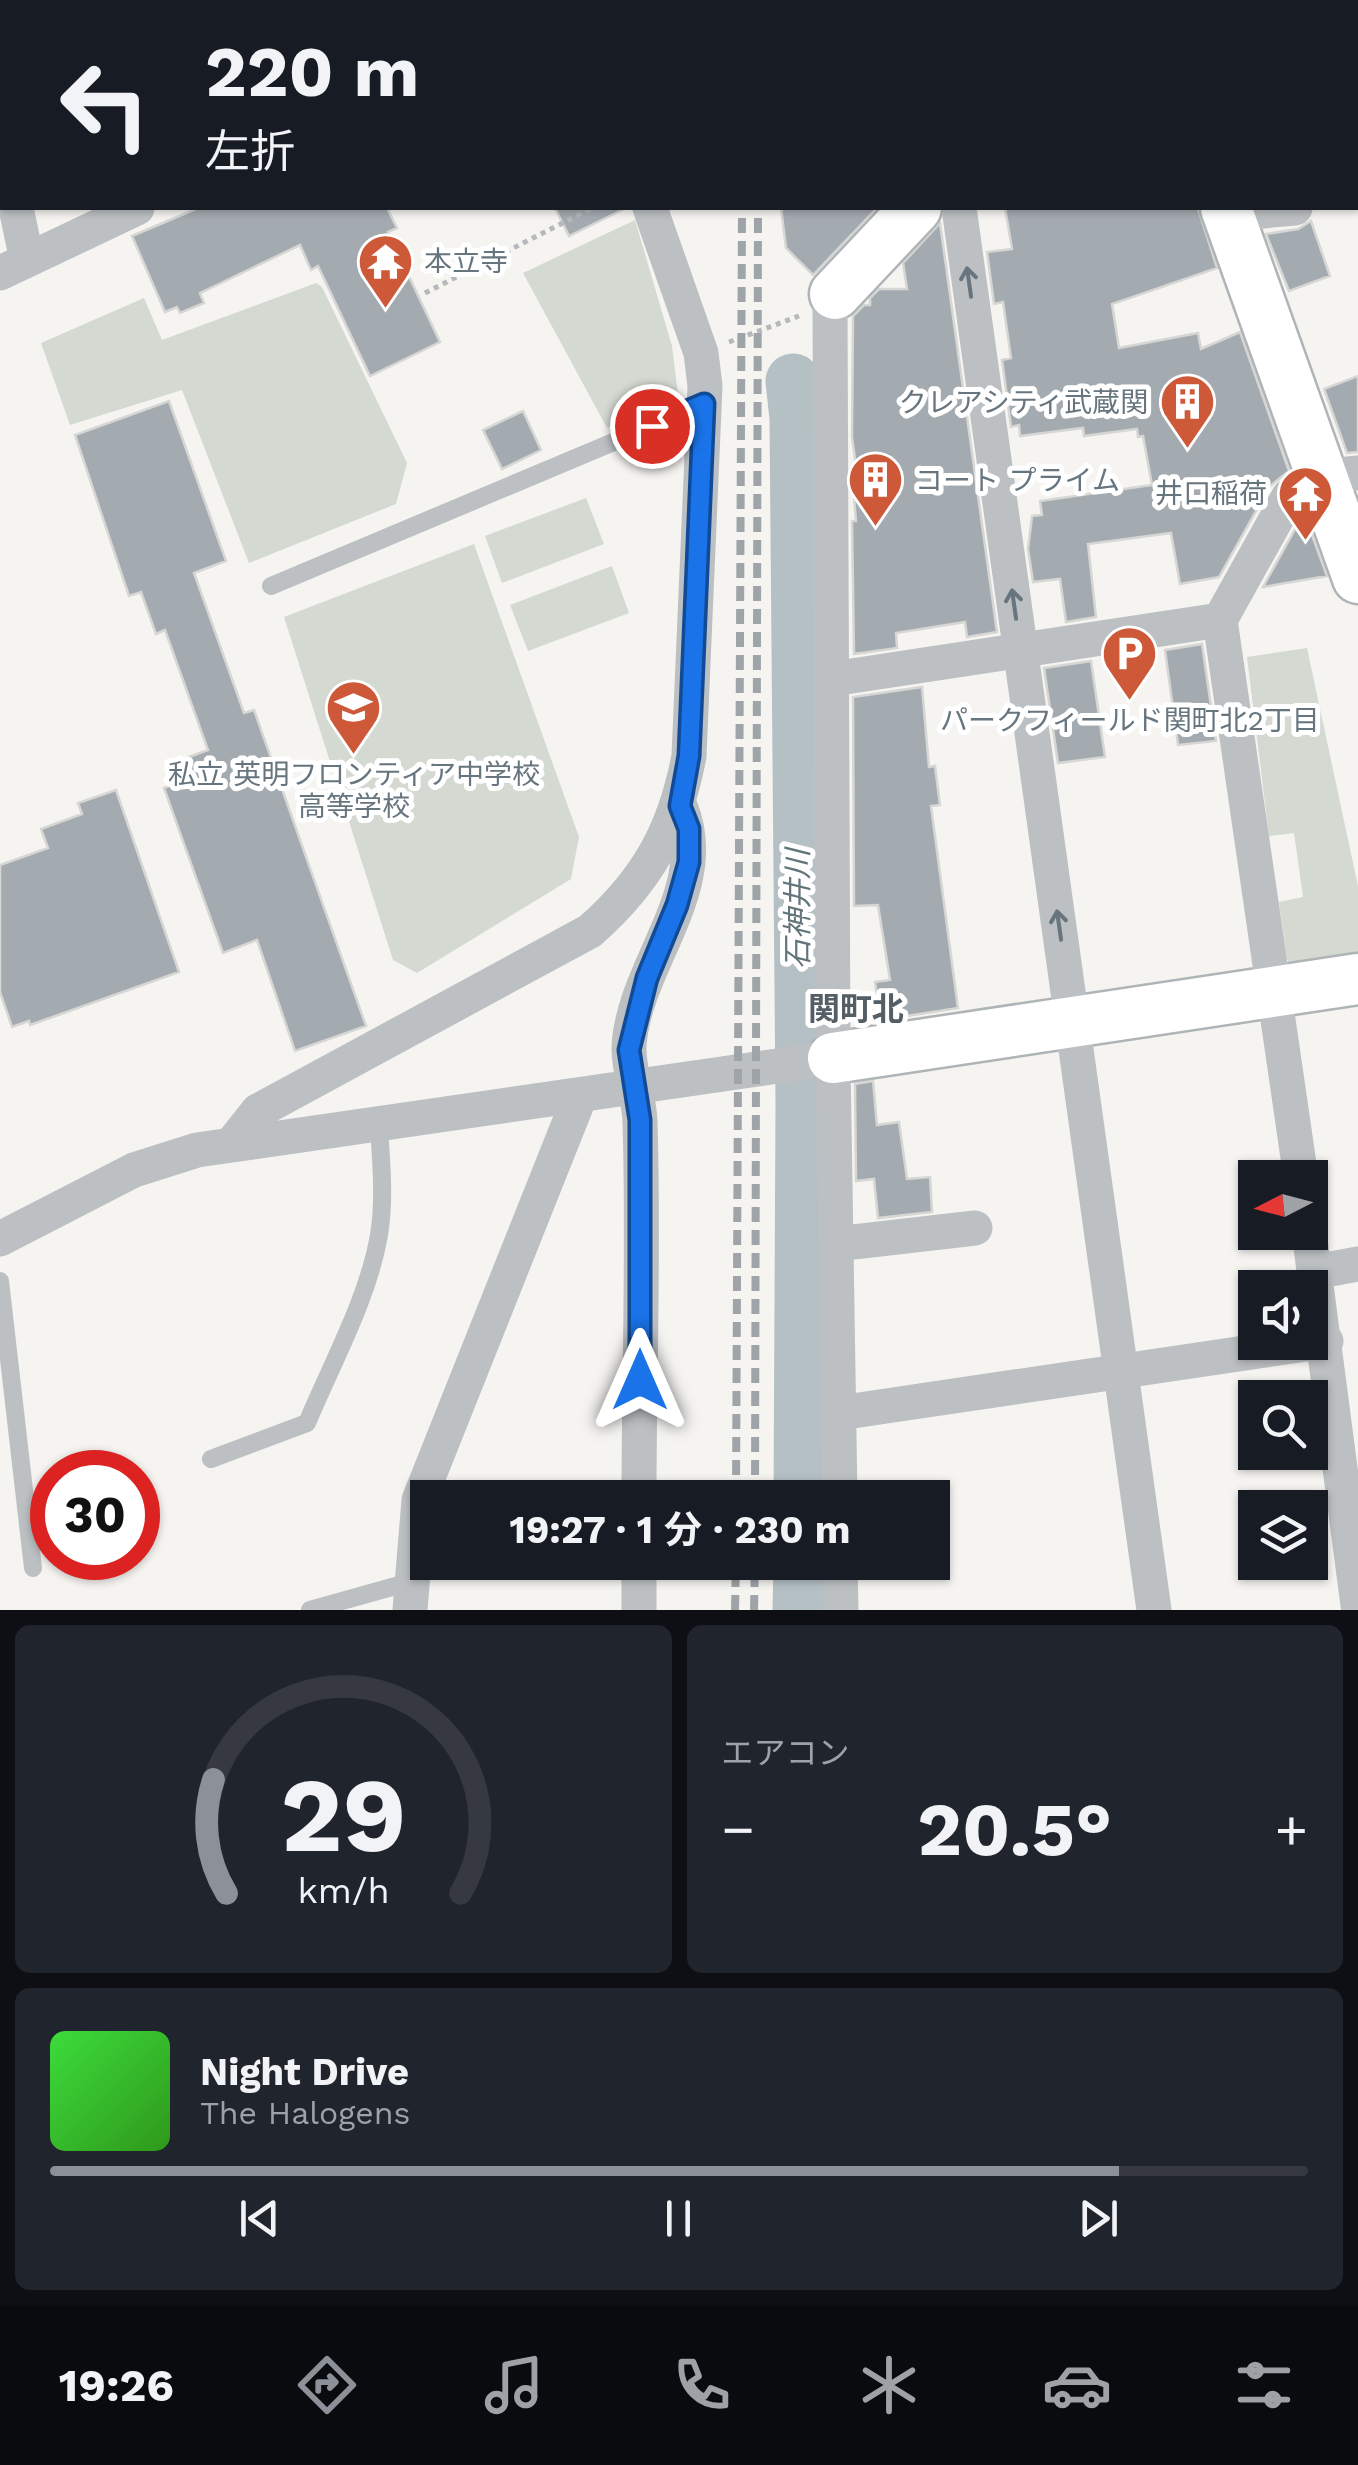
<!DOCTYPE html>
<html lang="ja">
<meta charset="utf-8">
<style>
:root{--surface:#171b24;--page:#20242c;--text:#f1f3f6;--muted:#9ea1a6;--line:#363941;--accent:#8c9099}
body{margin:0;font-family:"Work Sans","Noto Sans JP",sans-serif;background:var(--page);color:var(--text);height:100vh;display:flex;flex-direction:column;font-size:38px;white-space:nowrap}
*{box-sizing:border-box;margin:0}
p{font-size:32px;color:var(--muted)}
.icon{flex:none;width:55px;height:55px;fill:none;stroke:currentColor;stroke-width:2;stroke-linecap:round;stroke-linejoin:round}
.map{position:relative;height:1610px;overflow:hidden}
.sheet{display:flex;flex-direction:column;gap:15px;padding:15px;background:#0d0f14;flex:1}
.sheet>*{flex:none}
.top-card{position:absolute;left:0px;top:0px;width:1360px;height:210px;box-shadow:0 2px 8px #0004;background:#171b24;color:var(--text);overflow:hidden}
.needle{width:65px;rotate:264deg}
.fabs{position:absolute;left:1238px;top:1160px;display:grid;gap:20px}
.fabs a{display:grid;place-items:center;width:90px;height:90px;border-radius:0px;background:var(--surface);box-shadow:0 2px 8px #0004;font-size:50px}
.speed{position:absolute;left:30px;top:1450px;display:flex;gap:20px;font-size:50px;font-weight:700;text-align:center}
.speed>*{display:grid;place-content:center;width:130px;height:130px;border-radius:50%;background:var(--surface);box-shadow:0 2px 8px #0004;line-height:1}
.speed .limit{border:15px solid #d22;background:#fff;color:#111}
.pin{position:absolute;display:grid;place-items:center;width:85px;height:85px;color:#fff;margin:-42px;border:5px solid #fff;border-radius:50%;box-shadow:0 2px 10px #0007}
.me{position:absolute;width:110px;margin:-55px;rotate:0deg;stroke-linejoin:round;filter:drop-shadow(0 0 8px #0008)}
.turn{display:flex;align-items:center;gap:35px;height:210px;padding:0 40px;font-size:45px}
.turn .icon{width:130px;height:130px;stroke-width:2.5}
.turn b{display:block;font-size:70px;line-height:85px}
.big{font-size:75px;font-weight:700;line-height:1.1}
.sheet .card{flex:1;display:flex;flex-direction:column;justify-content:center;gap:15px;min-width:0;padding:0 35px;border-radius:15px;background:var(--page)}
.sheet .dial{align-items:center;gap:0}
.dial svg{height:260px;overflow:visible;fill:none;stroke:var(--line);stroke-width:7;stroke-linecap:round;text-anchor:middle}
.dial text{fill:var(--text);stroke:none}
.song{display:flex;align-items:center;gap:30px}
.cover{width:120px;height:120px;border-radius:15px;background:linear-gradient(135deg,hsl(120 70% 55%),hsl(110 70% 35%))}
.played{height:10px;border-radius:5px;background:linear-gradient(90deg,var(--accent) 85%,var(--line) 85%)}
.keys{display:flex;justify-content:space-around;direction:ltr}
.heat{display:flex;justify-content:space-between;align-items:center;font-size:55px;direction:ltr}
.sheet .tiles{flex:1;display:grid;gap:15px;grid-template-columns:1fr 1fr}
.card:last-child{grid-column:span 2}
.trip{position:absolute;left:410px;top:1480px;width:540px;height:100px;border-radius:0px;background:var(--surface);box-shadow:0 2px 8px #0004;font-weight:700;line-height:100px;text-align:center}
.tabs{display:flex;height:160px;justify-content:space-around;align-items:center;background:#090b0e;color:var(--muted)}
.tabs .icon{width:70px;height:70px}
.tabs .selected{color:var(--accent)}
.tabs b{font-size:45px;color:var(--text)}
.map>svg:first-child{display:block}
.green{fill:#d4d9d1}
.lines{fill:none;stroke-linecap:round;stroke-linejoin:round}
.river{stroke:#b5c0c4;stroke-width:55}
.building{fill:#a4abb0;stroke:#d6d6d4;stroke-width:2.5}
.secondary-casing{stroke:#afb4b7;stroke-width:55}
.path{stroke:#b6b9bb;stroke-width:5;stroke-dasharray:5 5;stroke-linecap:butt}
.lane{stroke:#bcc0c3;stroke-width:18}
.street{stroke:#bcc0c3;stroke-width:35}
.secondary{stroke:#fff;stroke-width:50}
.rail{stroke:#9ea4a8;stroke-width:8;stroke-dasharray:15 8;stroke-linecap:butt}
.oneway{stroke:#67757f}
.route-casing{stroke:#114b97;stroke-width:25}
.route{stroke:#1a73e8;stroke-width:18}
.labels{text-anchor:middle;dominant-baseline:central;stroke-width:10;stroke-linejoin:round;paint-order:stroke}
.poi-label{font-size:28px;fill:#67757f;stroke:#fff;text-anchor:start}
.water-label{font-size:30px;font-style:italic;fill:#63757b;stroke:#fff}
.quarter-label{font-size:32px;font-weight:bold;fill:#545e65;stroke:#fff}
</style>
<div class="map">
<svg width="1358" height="1610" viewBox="0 0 1358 1610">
<rect width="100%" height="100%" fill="#f5f4f1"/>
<!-- green -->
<path class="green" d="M635,220L672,346L678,394L607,428L523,273Z
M316,283L322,287L407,463L396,504L249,563L182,390L70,425L41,343L144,298L162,340Z
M586,498L604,544L502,583L485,536Z
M474,544L579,837L571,879L417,973L393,960L284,617Z
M612,566L629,613L528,651L510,605Z
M1307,648L1358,886V963L1296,972L1287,959L1279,902L1303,897L1294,833L1269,836L1247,657Z"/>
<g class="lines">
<!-- river -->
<path class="river" d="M607,0L608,2
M793,381L797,418L803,1104L801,1498
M800,1610L801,1562"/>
</g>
<!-- building -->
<path class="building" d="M198,208H387L397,228L388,232L440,342L370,376L318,266L311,270L300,245L200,293L204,303L180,313L177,307L165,312L132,236Z
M555,208H626L569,236Z
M781,208H877L813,275L786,248Z
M1005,208H1198L1217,268L1112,304L1119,348L1198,333L1201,349L1240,332L1289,471L1270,486L1219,577L1180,584L1171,533L1088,544L1096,617L1066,622L1060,579L1033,582L1028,549L1032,516L1042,515L1040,501L1152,485L1143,436L1138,437L1137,429L1084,436L1083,428L1020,436L1019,425L1011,427L1002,360L1011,358L1003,302L994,304L987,252L1012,249Z
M1311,221L1330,276L1289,291L1266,234L1298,229Z
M940,223L997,632L967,637L965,622L896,633L897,648L854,654L852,521H856L852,473H857L852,437L853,316L864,305H870V298L879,289H907L903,263Z
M1358,376V452L1347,453L1324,389Z
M169,401L226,561L194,573L244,713L254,710L366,1026L295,1051L257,940L223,953L164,788L184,780L178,761L208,750L165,630L156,634L141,592L129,596L75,435Z
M523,411L541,450L502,469L483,430Z
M1304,513L1327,576L1263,587Z
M1202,644L1216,741L1178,745L1165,650Z
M1091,661L1105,757L1058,763L1044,668Z
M922,687L929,767L935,766L940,805L931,806L958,1008L894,1018V1013L880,1016L875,982L890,980L878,905L854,906L853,697Z
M116,790L179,972L30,1025L29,1021L12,1027L0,992V865L48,848L41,829L82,814L78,803Z
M873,1081L877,1125L899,1122L907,1179L930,1177L932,1212L878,1218L874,1179L856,1181L855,1084Z"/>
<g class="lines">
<defs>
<path id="secondary" d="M1154,0L1155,2
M1106,2L1108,0
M1226,208L1358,578
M835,294L916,208
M833,1058L1358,979"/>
</defs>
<!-- secondary casing -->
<use href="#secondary" class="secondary-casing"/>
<!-- path -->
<path class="path" d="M624,2L630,0
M425,293L592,208
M729,342L799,316"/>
<!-- lane -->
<path class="lane" d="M271,586L704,404
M0,1281L33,1568
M211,1459L307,1423C332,1363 368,1299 379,1235C385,1198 381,1162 379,1126
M310,1610L410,1582"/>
<!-- street -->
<path class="street" d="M536,0L538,2
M938,0V2
M189,2L192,0
M0,133L2,145
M16,208L27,260
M959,208L1154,1610
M1229,214L1295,208
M0,273L137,208
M835,294L830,305L833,1058L840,1498
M832,679L1220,620
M231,1145L258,1111L590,931C648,880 675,830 689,756L705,386L701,353L650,208
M1301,1178L1220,620L1289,496L1319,477L1358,473
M1309,1232L1358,1605
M0,1239L134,1170L197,1150L833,1058
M836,1244L975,1228
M1315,1272L1358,1264
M839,1413L1326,1341
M639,1498C639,1373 644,1247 640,1123C640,1098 628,1071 629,1047C633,965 715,889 680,806
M840,1562L841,1610
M410,1610L419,1500L580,1096
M639,1610V1562"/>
<!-- secondary -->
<use href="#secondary" class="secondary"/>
<!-- rail -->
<path class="rail" d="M743,2V0
M759,2V0
M736,1498L742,208
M755,1498L758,208
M735,1610L736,1562
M754,1610L755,1562"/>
</g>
<!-- one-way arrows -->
<defs><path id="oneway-shaft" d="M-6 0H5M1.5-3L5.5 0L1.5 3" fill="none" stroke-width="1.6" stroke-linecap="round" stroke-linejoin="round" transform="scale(2.5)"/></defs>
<g class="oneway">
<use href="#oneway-shaft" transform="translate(969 282) rotate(-98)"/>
<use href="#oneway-shaft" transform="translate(1014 604) rotate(-98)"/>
<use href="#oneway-shaft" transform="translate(1059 925) rotate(-98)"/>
</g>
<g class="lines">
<defs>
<path id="route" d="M640,1380V1120L629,1050L647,978L677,905L689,862V829L680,806L689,756L704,404L652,426"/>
</defs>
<!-- route casing -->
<use href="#route" class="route-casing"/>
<!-- route -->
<use href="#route" class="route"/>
</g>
<!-- icons -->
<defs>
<symbol id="temple-pin" viewBox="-11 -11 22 30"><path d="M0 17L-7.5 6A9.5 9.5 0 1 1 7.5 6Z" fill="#cd5939" stroke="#fff"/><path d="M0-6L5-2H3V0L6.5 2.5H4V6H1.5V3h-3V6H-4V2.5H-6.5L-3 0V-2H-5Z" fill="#fff"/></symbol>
<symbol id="building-pin" viewBox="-11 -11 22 30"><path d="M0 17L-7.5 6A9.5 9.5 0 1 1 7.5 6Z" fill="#cd5939" stroke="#fff"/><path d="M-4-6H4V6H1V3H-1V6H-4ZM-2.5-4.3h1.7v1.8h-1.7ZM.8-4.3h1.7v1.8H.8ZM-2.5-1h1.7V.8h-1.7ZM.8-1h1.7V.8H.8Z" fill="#fff"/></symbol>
<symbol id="parking-pin" viewBox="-11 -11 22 30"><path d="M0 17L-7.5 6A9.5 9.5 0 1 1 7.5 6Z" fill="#cd5939" stroke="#fff"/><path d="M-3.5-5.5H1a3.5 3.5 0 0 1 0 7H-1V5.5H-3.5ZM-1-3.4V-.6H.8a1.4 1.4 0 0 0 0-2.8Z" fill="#fff"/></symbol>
<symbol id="school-pin" viewBox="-11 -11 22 30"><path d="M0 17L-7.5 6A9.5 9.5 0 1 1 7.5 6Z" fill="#cd5939" stroke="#fff"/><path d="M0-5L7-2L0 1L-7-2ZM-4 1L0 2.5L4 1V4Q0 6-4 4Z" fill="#fff"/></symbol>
</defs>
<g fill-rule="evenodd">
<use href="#temple-pin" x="354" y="230" width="63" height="86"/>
<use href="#building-pin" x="1156" y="370" width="63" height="86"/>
<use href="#building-pin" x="844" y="448" width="63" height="86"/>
<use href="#temple-pin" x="1274" y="462" width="63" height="86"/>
<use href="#parking-pin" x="1098" y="622" width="63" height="86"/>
<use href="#school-pin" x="322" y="676" width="63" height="86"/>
</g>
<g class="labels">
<!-- poi labels -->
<g class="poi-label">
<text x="424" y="261">本立寺</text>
<text x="1148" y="402" text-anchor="end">クレアシティ武蔵関</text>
<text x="915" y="480">コート プライム</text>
<text x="1267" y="493" text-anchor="end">井口稲荷</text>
<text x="1130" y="720" text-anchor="middle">パークフィールド関町北2丁目</text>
<text x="354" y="774" text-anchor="middle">私立 英明フロンティア中学校<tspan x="354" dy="32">高等学校</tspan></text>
</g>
<!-- water labels -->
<g class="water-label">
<text transform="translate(797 909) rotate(-90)">石神井川</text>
</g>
<!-- quarter labels -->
<g class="quarter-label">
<text x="856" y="1009">関町北</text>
</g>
</g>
</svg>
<div class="fabs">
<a><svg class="needle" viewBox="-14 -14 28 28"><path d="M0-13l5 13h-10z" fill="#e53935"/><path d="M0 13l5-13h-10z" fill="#9ea1a6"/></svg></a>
<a><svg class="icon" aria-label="sound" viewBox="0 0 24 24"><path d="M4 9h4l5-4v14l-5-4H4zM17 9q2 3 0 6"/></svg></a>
<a><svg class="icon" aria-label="search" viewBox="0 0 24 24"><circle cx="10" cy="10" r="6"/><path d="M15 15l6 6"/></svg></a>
<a><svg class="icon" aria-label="layers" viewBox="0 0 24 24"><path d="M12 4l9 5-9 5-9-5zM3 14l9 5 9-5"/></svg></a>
</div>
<div class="speed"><div class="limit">30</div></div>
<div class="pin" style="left:652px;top:426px;background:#d93025"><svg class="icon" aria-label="arrive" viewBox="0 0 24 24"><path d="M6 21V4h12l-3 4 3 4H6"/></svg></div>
<svg class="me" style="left:640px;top:1380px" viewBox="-20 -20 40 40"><path d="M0-17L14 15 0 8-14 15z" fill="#1a73e8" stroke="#fff" stroke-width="4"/></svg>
<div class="trip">19:27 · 1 分 · 230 m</div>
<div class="top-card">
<div class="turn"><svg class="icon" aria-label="left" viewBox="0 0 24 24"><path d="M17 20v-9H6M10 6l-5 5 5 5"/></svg><div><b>220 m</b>左折</div></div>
</div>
</div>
<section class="sheet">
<div class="tiles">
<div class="card dial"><svg viewBox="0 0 100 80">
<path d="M14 69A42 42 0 1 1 86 69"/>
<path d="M14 69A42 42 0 0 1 10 34" stroke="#8c9099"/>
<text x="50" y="56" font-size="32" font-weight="700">29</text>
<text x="50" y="72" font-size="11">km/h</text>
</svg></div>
<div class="card"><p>エアコン</p>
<div class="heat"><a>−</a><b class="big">20.5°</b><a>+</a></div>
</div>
<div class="card">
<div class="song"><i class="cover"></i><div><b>Night Drive</b><p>The Halogens</p></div></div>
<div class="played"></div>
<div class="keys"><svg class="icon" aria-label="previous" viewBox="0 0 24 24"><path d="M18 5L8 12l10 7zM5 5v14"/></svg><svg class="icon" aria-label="pause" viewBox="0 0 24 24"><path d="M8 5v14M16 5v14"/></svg><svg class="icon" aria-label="next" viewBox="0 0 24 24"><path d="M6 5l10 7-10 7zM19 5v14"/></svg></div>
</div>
</div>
</section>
<nav class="tabs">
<b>19:26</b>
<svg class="icon selected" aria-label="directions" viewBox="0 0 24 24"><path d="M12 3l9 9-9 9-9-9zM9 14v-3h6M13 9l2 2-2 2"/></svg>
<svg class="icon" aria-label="music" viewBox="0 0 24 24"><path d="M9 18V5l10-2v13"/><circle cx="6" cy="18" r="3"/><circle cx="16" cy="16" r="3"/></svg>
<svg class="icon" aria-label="phone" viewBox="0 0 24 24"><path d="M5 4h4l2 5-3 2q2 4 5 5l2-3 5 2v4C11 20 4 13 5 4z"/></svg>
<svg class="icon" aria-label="climate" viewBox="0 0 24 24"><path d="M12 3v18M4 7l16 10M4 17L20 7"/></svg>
<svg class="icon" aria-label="car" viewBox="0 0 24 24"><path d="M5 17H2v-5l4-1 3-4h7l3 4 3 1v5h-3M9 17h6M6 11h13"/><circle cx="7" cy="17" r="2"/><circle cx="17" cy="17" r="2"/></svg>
<svg class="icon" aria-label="filters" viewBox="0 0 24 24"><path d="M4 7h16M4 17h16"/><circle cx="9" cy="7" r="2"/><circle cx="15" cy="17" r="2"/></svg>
</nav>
